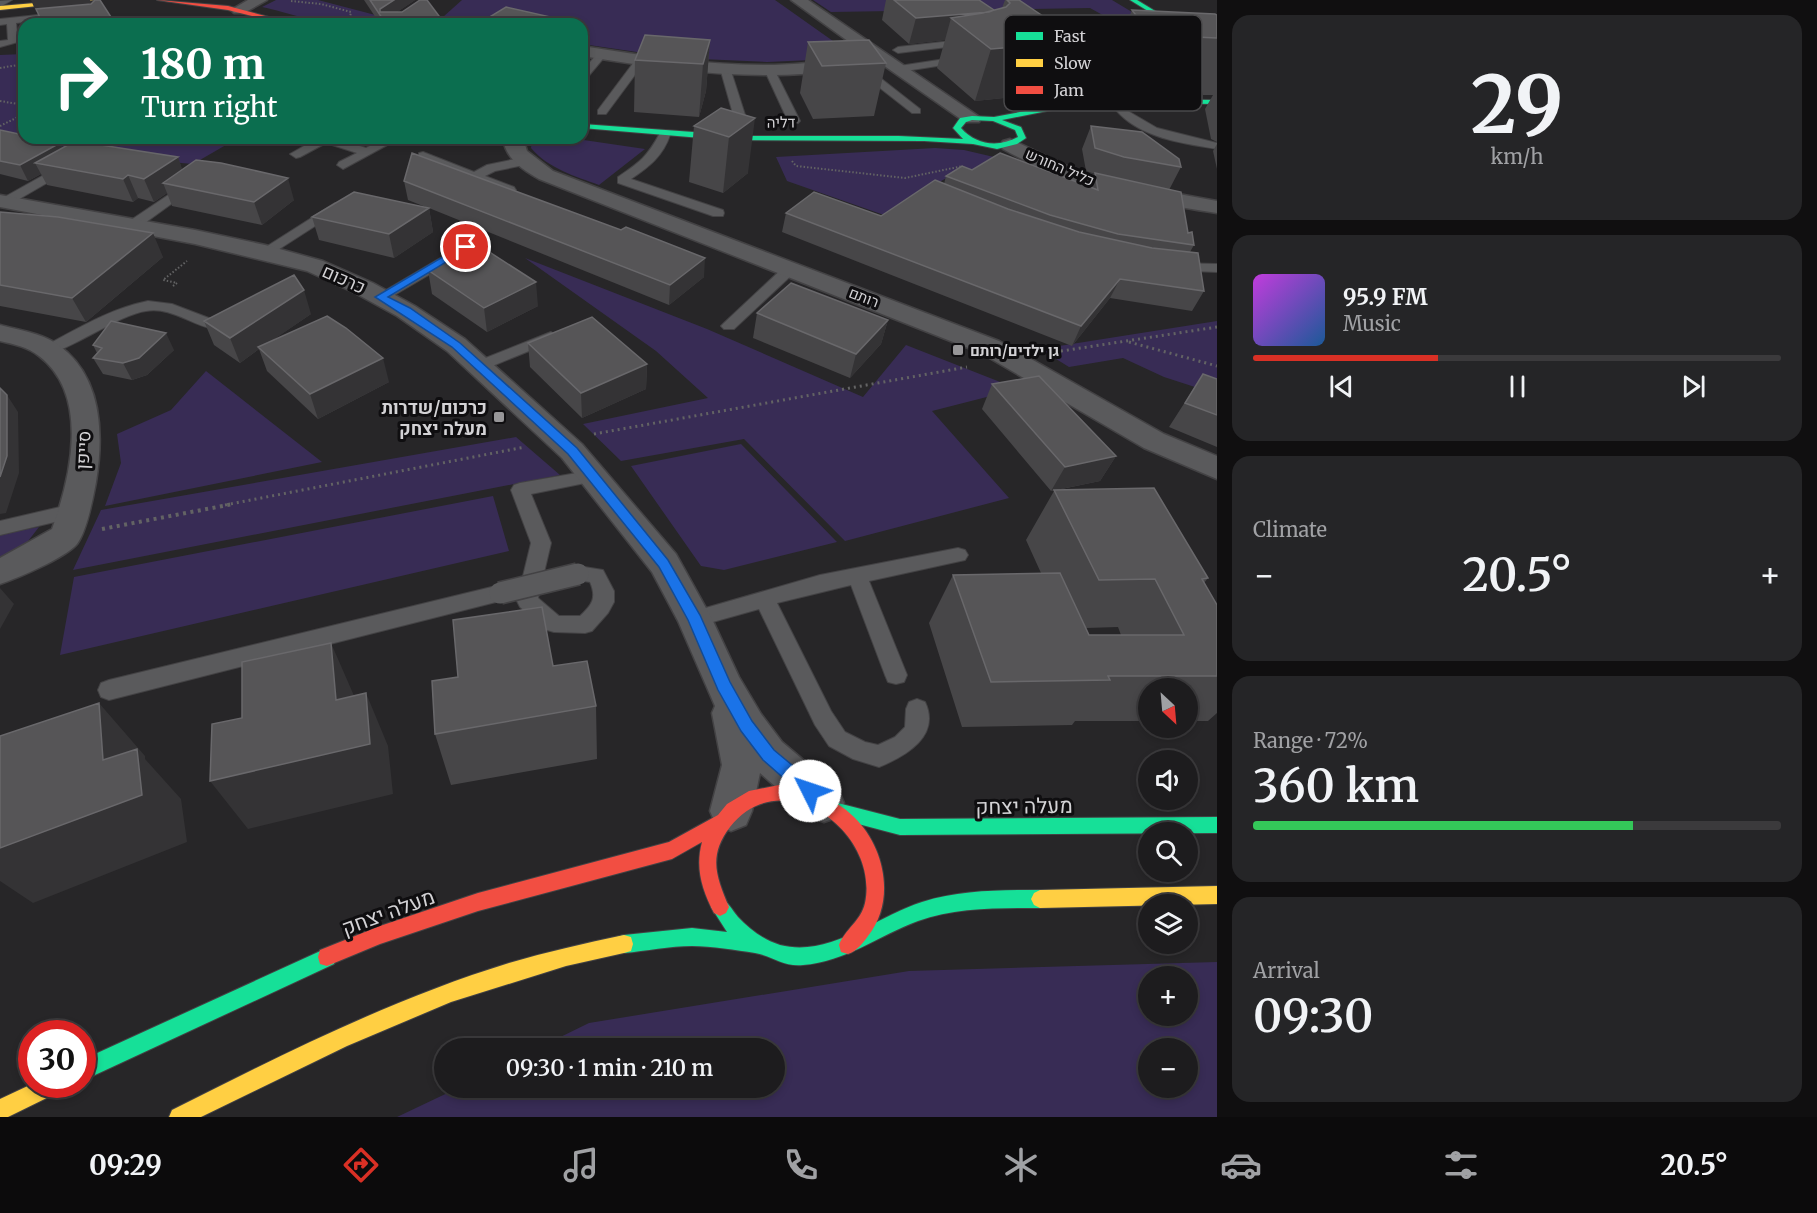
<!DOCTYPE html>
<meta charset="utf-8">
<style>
:root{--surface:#1d1c1e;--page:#252527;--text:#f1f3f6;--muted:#a0a1a4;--line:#3b3a3c;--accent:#d93025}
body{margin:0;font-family:Merriweather,Heebo,serif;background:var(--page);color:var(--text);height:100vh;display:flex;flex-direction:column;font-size:22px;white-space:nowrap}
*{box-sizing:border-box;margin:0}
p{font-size:20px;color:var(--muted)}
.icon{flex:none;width:33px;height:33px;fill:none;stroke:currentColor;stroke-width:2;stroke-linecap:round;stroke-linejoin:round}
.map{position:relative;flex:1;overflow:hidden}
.drawer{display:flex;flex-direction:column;gap:15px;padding:15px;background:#100f10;width:600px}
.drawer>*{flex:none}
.banner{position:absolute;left:18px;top:18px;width:570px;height:126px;border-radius:18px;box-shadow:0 3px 9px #0003,0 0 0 2px var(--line);background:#0b6e4f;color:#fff;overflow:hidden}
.needle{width:39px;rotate:154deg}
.tools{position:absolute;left:1138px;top:678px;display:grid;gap:12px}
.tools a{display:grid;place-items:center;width:60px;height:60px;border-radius:50%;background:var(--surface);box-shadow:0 3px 9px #0003,0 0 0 2px var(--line);font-size:30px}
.speed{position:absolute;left:18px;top:1020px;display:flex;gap:12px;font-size:30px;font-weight:700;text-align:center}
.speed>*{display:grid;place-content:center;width:78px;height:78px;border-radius:50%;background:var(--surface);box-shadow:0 3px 9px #0003,0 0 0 2px var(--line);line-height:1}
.speed .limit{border:9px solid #d22;background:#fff;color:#111}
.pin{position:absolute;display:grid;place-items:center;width:51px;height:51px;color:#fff;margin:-26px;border:3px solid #fff;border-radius:50%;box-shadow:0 2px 6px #0007}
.me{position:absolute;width:66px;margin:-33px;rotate:311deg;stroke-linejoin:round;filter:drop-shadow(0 0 4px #0008)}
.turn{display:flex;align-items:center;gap:21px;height:126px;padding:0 24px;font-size:27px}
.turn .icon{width:78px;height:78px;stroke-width:2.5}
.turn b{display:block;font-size:42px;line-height:51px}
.big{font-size:45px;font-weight:600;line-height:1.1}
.drawer .card{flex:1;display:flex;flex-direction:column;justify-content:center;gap:9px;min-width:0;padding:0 21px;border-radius:18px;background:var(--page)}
.drawer .dial{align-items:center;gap:0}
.dial b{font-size:78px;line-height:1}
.song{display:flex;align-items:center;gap:18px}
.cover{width:72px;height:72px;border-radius:9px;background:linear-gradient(135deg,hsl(290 70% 55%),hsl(210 70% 35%))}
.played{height:6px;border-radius:3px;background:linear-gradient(90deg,var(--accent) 35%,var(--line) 35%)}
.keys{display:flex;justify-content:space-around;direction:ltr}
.heat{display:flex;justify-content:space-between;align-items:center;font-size:33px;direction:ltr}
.charge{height:9px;border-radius:4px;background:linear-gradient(90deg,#34c759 72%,var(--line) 0)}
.trip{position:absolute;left:434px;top:1038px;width:351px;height:60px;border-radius:30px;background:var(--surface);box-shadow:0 3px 9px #0003,0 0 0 2px var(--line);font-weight:600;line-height:60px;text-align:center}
.tab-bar{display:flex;height:96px;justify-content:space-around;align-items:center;background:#0c0b0c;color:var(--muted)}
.tab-bar .icon{width:42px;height:42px}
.tab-bar .active{color:var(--accent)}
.tab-bar b{font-size:27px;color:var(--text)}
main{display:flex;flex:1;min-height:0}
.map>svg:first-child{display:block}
.green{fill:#382c55;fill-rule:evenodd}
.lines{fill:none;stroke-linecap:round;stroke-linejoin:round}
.lane-casing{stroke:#434244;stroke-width:2}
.street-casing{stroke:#434244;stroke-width:3}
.fast-casing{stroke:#434244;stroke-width:2}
.slow-casing{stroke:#434244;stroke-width:2}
.jam-casing{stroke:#434244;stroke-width:2}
.path-far2{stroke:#636364;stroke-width:2;stroke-dasharray:1.5 2;stroke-linecap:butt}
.path-far1{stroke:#636364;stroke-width:3;stroke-dasharray:2 4;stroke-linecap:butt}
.path{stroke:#636364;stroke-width:4;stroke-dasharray:3 4.5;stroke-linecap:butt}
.lane{fill:#5a5a5c;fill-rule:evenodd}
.street{fill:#5a5a5c;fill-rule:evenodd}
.fast{fill:#16e098;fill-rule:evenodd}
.slow{fill:#ffcf43;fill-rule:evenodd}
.jam{fill:#f24e42;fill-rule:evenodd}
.lane-bridge-casing{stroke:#434244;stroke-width:24;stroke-linecap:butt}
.lane-bridge{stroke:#5a5a5c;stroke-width:21}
.wall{fill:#474648;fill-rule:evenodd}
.shaded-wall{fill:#343335}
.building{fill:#565557;stroke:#69686b;stroke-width:1.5}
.route{fill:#1a73e8;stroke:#114b97;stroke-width:1.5}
.poi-dot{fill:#979698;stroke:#0f0e10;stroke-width:2}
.labels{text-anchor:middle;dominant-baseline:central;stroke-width:6;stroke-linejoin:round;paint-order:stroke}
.far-street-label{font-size:15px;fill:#d3d2d5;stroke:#0f0e10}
.far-poi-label{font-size:15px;font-weight:bold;fill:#d3d2d5;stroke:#0f0e10;text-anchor:start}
.street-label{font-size:18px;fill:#d3d2d5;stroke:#0f0e10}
.poi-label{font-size:18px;font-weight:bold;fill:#d3d2d5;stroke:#0f0e10;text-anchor:end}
.near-street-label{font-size:21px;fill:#d3d2d5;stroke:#0f0e10}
.key{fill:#0f0e10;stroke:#4a494b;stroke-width:1.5}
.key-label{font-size:16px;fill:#d3d2d5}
</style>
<main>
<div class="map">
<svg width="1217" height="1117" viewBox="0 0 1217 1117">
<rect width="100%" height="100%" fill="#272628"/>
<!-- green -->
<path class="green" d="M276,0H318L383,17C351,38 297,14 262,7Z
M462,0H775L857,58L767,62L678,58L582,44V24H478L443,17Z
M813,0H1112L1147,21L1128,29L1090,8L831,12Z
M24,54V138H238L193,164L135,159L18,139L0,133V55Z
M532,138H570L645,149L599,185C575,176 549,169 531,148Z
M935,148L964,150L1011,161L953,174L884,215L787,181L776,157Z
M525,258L707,329L863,397L906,345L1018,389L932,411L1009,498L845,541L744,439L621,461L583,424L708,398L656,351Z
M1217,321V390L1198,388L1164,377L1123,358L1069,367L1040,349Z
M206,371L322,462L105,506L121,463L117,434L171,410Z
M516,437L560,475L73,570L101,510Z
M741,444L837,542L724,570L701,566L631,466Z
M493,496L509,551L60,655L74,577Z
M39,527L18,554L0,560V534Z
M1217,962V1117H397L458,1088H774V1048H538L589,1023L909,971ZM1149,976H1188V1016H1149ZM1188,1048V1088H1149V1048Z"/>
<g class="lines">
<defs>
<path id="lane" d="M12,0L0,7V1Z
M66,12L71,15L69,17L16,23L18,42L0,47V41L8,40L7,24L0,25V19Z
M1043,37L1110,36L1115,39L1110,42H1040L1038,40Z
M969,39L972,40V44L898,53L893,50L898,47Z
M599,52L607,54L586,79L582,80V71Z
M965,56L969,57V61L899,72L894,69L899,66Z
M637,58L646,60L606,114H598V110Z
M721,66L730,68L747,121L745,123H737L735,121L720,68Z
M769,66L774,69L800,121L798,123H790L788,121L764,69Z
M857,66H865L920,109V113H912L857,70Z
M1121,107L1157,128L1217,143V149C1182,143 1140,138 1116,110Z
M664,132L670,135C663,156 649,167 631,179L723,210L724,213L723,216H713L618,183V177C640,162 647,157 660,133Z
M318,138H334L366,148L385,138H400L343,169L337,165L339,162L357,153L326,143L300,157L296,158L290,154Z
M423,152L474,172L487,165L525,157L531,161L529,164L495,171L485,176L514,187L516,190L510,194L419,159V153Z
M67,162L73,166L71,169L9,205L0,204L1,199Z
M192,179L198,183L196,186L138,228H128L126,225L128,222Z
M335,203L340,204L341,207L340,210L270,255H260L258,252Z
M466,243L471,244L473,247L471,250L386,300L381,301L374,297Z
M1173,263L1217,264V272L1168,270L1166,267Z
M790,265L797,269L795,272L734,329H724L721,326L724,323L785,266Z
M148,301L172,304L214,320L217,323L209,328C187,322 169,307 146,311C119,314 59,358 43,353L40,350L43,347C77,329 109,309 148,301Z
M551,332L559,337L556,340L485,369L479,371L471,366L473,363Z
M594,470L600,472L603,476L600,480L531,494L551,543L538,598L559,616H580C592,605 597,598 590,582L571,579L568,574L571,569L578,566L603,570L614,591V602L608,613L592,631L585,633L554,632L547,630L520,607L517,601L531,543L511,490L514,485L520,483Z
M73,504L80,506L82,511L80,516L0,535V521Z
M958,548L965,550L968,555L965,560L869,581L907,675L904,682L896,684L888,682L885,675L851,585L777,603L831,711L845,732L865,742L878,745L895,737L905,727L906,709L909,702L917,699L925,702C941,736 906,756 879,767L853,759L829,746L815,725L759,609L695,627L688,625L685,619L688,613L695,611L820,575Z
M500,585L507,587L510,593L507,599L500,601L109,700L101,697L98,690L101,683L109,680Z"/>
<path id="street" d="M248,0H267L244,13H234L231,10Z
M791,0H808L981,118L979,122H965L883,65C847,69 810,75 774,75C709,76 645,66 582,56V46C646,56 710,66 774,65C806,64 838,60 870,57Z
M503,138H523L527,151L553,171L999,341L1164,434L1217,456V479L1144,448L981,353L539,179C523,170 505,158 503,138Z
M1010,139L1076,170L1113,182L1217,201V213C1134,200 1078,191 1003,149L1000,145L1003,141Z
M0,195L195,230L265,245L323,261L373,283L415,306L465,339L582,444L676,554L712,619L739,677L761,714L782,742L838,789L844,803L838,817L824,822L810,817L760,773L752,811L746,825L731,831L716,825L710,811L722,765L712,713L715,706L678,621L652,572L562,458L447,351L397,316L355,293L307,271L195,244L0,207Z
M0,325C18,330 41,333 57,344C102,375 104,433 96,482C93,498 87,531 77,544C65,558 18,578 0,584V558L52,529C71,477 90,395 39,356C28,347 13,344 0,341Z"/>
<path id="fast" d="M1130,0H1137L1165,17L1217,40V44L1161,19Z
M1130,99L1217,100V104L1130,103L1072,106L1002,120L1021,127L1026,138L1017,144L997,149L973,144L924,141L725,140L582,128V124L749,136H899L963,139L953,128L960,118L972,116L994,117L1072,102ZM972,120L993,121L1015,130L1018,137C998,148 976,145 961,128L966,122Z
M834,802L900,819L1217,817V833L900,835L828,816L826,810L828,804Z
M1040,890L1046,893L1049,899L1046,905L1040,908C1000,908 956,907 918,921C880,935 845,962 803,965C783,967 773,956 755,953C736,950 712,946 692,946C670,946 646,951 624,953L617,951L615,944L617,937L624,935L692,928L727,932L711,907L714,901L720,898C729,902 732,910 738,917C749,929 764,940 780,945C830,958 877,916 922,902C960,890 1001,890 1040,890Z
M327,948L334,950L336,957L334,964L82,1081V1060Z"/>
<path id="slow" d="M70,0H94L0,10V6Z
M1217,886V904L1040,908L1034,905L1031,899L1034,893L1040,890Z
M624,935L631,937L633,944L631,951L624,953L566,966L451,1002L347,1046L201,1117H169L172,1110C281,1055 392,999 509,963C547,952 585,943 624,935Z
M32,1084H64L61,1091L8,1117H0V1099Z"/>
<path id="jam" d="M157,0L228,6L295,24H284L228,10Z
M779,785C807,789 834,797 854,817C885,847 896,901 868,936C863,943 857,951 848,954L841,952L839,945C845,929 861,921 865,903C880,831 781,761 730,827C708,856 716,876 729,907L726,913L720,916L714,913C702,890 695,868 702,842L672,859L478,911L380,944L327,966L320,964L318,957L320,950L380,926L478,893L669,842L718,815L727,804L749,791Z"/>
</defs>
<!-- lane casing -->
<use href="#lane" class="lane-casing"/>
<!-- street casing -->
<use href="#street" class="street-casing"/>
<!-- fast casing -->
<use href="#fast" class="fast-casing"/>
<!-- slow casing -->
<use href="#slow" class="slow-casing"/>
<!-- jam casing -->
<use href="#jam" class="jam-casing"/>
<!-- path-far2 -->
<path class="path-far2" d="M291,1L321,4L351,12L350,17L359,24
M0,68L24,64
M0,101L24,105
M0,126L24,114
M792,161L796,166L905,178L963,166
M173,286L177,283L163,280L187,261"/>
<!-- path-far1 -->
<path class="path-far1" d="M1129,342L1217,366
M1055,352L1217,327
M594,434L967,367
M225,505L525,447"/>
<!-- path -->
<path class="path" d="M102,529L233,504"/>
<!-- lane -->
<use href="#lane" class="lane"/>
<!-- street -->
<use href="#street" class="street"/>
<!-- fast -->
<use href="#fast" class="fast"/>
<!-- slow -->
<use href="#slow" class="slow"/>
<!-- jam -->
<use href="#jam" class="jam"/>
<defs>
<path id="lane-bridge" d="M500,593L578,574"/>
</defs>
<!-- lane-bridge casing -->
<use href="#lane-bridge" class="lane-bridge-casing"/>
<!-- lane-bridge -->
<use href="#lane-bridge" class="lane-bridge"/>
</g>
<!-- wall -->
<path class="wall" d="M364,0H415L397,12L445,24H380Z
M886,0H979L994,10L1002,8L1005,0H1019L1057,32L1072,42L1053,93L975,101L937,68L945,40L909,44L882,20Z
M1132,10L1217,15V142L1211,139L1205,109L1213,95H1203L1202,90L1129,86L1112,60Z
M710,40L706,91L699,117L634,112L635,60Z
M808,42L886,63L874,116L813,119L800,93Z
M721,108L748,173L723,193L689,182L694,126Z
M1091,126L1181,167L1169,190L1194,245L1190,252L1204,291L1192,311L1110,298L1072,346L782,232L786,213L881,216L944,184L946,176L972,170L1090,186L1095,174L1086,171L1082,149Z
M0,130L60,143L62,148L178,157L182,170L294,200L262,225L172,206L167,193L154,202L138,198L133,202L47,185L41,174L28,181L0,174Z
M1217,144V169L1213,151Z
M404,181L704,277L669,305L429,208L433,232L394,258L319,240L312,217L428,208L408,200Z
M0,212L163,257L86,322L0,306Z
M428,270L538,306L487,332L432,294Z
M757,313L888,320L881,344L850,378L753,338Z
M311,314L274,339L389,382L318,419L267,371L259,349L240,363L214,345L204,321Z
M528,343L647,364L646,389L582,418L530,367Z
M93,345L174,350L147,375L132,380L103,374L93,358L97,353Z
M1203,374L1217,379V447L1169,427Z
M992,384L1116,456L1100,481L1057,490L1208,578L1204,583L1217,605V713L1208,721H1188V688H1149V721H1075L1072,725L962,727L929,623L953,575L1041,573L1026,540L1054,491H1051L982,409ZM1118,627L1121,635H1089L1086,628Z
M553,666L596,706L597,759L451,785L435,734Z"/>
<!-- shaded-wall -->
<path class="shaded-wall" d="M31,0H90L93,8L36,12Z
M394,0H415L384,21L380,12V9Z
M995,11L951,18L945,40L909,44L916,18Z
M111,17L114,24H103L101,19Z
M555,18L556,24H546Z
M1051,27H1059L1053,43L1072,42L1053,93L975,101L991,49Z
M710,40L706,91L699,117L703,64Z
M755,118L748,173L723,193L729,137Z
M60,143L67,159L35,163L41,174L28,181L20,165Z
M178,157L186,180L163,183L167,193L154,202L144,179Z
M128,175L138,198L133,202L123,179Z
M288,178L294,200L262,225L254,202Z
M429,208L433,232L394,258L389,234Z
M153,233L163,257L86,322L72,298Z
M705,258L704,277L669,305L670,285Z
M1120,279L1110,298L1072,346L1081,326Z
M536,282L538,306L487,332L484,308Z
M304,290L311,314L260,349L258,347L259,349L240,363L230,338Z
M888,320L881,344L850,378L856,354Z
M166,333L174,350L147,375L132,380L123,363Z
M383,358L389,382L318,419L310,394Z
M647,364L646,389L582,418L581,393Z
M7,395L18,412L19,473L6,513L0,514V477Z
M1116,456L1100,481L1051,491L1065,467Z
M0,588L14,604L0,629Z
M331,643L355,698L366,693L388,746L393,794L248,829L210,781L336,700Z
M99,703L145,756V759L181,799L187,842L33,903L0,881V848L103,760Z"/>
<!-- building -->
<path class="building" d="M95,0H100L111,17L101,19L104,24H43L36,9L91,4Z
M370,0H394L380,9V12H402L420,0H427L445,24H386Z
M894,0H979L994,10L989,12L916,18Z
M1007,0H1019L1059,27H1051L1072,42L991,49L951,18L983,13L1006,7L1010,3Z
M506,7L555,18L546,24H478Z
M1132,10L1215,14L1217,15V38L1151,35Z
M645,35L710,40L703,64L635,60Z
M869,40L886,63L822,66L808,42Z
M721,108L755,118L729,137L694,126Z
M1091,126L1142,132L1179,159L1181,167L1124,157L1095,148Z
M0,130L24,135V138H35L60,143L20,165L0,161Z
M75,141L178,157L144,179L128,175L123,179L35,163Z
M412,153L621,230L626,227L705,258L670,285L404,181Z
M1000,153L1098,190L1095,173L1181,192L1188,233L1192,232L1194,245L1118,234L1050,215L946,176L962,166L972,170Z
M196,160L221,163L288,178L254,202L163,183Z
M935,180L1008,209L1079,232L1152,248L1198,253L1204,291L1120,279L1081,326L786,213L814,192L881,216Z
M354,192L429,208L389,234L312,217Z
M0,212L58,217L153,233L72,298L0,285Z
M480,246L536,282L484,308L428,270Z
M294,275L304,290L230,338L204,321Z
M791,283L888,320L856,354L757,313Z
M327,316L346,328L383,358L310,394L258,347Z
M592,317L647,364L581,393L528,343Z
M111,321L166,333L139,358L123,363L93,358L102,348L93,345Z
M1203,374L1217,379V415L1185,403Z
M1039,376L1116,456L1065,467L992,384Z
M0,388L7,395V456L0,477Z
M1154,488L1208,578L1202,579L1217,605V676H1108L1110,680L991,682L953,575L1060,573L1089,635H1184L1155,579L1099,580L1054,490Z
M542,607L553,666L587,661L596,706L435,734L432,681L458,677L453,620Z
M331,643L336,700L366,693L370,744L210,781L212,724L242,718V662Z
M99,703L103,760L137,749L142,795L0,848V736Z"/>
<!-- route -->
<path class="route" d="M463,245L471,247L388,297L410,308L460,343L577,448L668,560L700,615L730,682L752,721L774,750L816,785L819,791L816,796L810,799L804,796L763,760L741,731L718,690L688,620L659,567L568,454L452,347L375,297Z"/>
<!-- markers -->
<g class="poi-dot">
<rect x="952" y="344" width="12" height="12" rx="3"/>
<rect x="493" y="411" width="12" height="12" rx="3"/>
</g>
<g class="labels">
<!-- far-street labels -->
<g class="far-street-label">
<text transform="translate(781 122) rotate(-1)">דליה</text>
<text transform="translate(1060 167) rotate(23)">כליל החורש</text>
<text transform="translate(864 297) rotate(21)">רותם</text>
</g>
<!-- far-poi labels -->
<g class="far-poi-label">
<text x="970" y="350">גן ילדים/רותם</text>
</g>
<!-- street labels -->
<g class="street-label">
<text transform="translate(344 279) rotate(24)">כרכום</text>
<text transform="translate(83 450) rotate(-87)">סייפן</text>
</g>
<!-- poi labels -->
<g class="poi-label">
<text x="487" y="407">כרכום/שדרות<tspan x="487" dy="21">מעלה יצחק</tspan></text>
</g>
<!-- near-street labels -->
<g class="near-street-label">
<text transform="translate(1024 806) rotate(-1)">מעלה יצחק</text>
<text transform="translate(388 912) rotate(-20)">מעלה יצחק</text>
</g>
</g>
<!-- legend -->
<rect x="1004" y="15" width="198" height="96" rx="9" class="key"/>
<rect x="1016" y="32" width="27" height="8" fill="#16e098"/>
<rect x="1016" y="59" width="27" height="8" fill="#ffcf43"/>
<rect x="1016" y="86" width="27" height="8" fill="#f24e42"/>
<g class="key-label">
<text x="1054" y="42">Fast</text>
<text x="1054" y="69">Slow</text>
<text x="1054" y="96">Jam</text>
</g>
</svg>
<div class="tools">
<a><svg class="needle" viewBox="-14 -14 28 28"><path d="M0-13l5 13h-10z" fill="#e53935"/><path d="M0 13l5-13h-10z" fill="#a0a1a4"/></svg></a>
<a><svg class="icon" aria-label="sound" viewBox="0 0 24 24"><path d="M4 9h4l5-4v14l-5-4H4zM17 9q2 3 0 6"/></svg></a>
<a><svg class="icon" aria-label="search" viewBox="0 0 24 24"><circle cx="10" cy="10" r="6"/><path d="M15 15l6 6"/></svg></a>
<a><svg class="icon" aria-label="layers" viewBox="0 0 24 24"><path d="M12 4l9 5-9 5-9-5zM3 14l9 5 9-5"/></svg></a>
<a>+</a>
<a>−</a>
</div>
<div class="speed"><div class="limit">30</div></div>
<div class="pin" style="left:466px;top:247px;background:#d93025"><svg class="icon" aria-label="arrive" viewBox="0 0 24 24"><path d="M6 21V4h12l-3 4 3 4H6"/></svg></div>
<svg class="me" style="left:810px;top:791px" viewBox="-20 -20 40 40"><circle r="19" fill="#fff"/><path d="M0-13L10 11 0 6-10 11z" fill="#1a73e8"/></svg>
<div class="trip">09:30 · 1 min · 210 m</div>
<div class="banner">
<div class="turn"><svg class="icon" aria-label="right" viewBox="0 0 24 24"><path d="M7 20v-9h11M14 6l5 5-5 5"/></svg><div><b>180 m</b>Turn right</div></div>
</div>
</div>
<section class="drawer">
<div class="card dial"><b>29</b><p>km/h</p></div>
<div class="card">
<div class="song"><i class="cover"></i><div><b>95.9 FM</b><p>Music</p></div></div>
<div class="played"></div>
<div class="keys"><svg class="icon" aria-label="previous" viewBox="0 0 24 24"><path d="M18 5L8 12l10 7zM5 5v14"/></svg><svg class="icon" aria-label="pause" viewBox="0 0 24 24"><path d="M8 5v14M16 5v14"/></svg><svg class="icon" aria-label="next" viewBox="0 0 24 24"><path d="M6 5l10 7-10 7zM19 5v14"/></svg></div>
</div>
<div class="card"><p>Climate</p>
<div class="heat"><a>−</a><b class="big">20.5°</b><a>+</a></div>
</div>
<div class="card"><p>Range · 72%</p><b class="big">360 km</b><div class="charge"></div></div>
<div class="card"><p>Arrival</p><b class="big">09:30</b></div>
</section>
</main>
<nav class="tab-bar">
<b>09:29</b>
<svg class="icon active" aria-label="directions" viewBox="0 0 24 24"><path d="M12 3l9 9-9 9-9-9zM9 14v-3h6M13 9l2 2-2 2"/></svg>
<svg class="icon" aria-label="music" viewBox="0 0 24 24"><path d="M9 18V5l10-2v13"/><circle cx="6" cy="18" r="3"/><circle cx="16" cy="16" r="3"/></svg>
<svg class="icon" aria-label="phone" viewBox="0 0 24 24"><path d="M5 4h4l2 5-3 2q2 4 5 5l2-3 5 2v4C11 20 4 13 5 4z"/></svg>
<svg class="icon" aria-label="climate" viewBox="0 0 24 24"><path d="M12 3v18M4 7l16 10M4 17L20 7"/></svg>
<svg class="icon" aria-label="car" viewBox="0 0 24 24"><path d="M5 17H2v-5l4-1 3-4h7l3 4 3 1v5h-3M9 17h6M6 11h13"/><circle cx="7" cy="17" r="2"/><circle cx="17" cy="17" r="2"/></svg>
<svg class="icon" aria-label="filters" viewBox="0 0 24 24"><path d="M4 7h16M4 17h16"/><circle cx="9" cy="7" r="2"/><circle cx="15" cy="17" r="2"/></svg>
<b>20.5°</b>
</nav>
